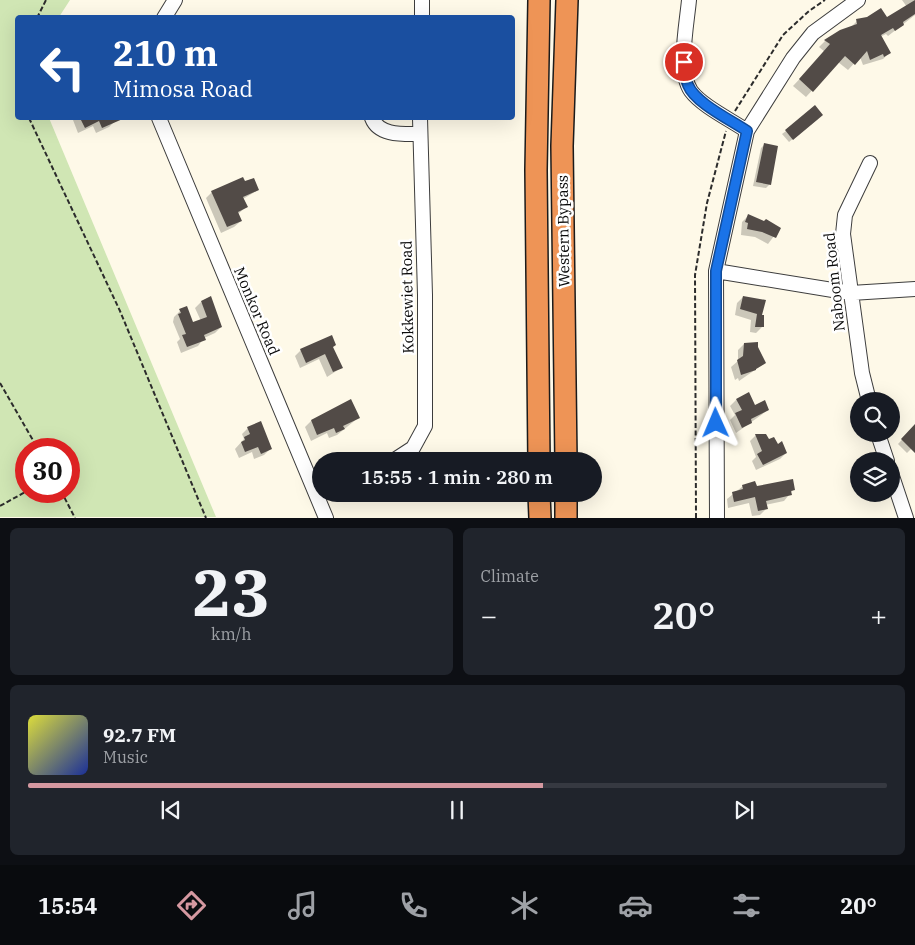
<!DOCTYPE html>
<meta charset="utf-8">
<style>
:root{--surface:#171b24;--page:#20242c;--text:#f1f3f6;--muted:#9ea1a6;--line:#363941;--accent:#d598a0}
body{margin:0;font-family:"IBM Plex Serif",serif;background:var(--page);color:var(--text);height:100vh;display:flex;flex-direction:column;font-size:19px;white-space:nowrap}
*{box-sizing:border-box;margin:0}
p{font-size:16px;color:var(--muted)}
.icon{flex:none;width:28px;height:28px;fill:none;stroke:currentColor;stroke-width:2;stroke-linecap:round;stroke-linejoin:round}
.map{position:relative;height:518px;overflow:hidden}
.sheet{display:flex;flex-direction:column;gap:10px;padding:10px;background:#0d0f14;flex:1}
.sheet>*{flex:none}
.top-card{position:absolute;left:15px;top:15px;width:500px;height:105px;border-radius:5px;box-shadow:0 5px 20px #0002;background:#1a4fa0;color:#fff;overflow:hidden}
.fabs{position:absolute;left:850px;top:392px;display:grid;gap:10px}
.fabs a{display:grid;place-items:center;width:50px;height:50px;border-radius:50%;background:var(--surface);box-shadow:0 5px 20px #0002;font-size:25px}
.speed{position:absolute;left:15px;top:438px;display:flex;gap:10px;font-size:25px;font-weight:700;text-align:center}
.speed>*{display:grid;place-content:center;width:65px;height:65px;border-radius:50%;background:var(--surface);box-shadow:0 5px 20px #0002;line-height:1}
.speed .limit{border:8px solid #d22;background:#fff;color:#111}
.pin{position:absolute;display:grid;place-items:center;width:42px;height:42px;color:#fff;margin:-21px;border:2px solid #fff;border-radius:50%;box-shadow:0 1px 5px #0007}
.me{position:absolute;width:55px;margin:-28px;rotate:359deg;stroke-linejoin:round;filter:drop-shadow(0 0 4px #0008)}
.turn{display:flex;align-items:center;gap:18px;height:105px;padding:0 15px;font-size:22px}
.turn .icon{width:65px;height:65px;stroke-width:2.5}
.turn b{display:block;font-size:35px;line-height:42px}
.big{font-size:38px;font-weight:600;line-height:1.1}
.sheet .tile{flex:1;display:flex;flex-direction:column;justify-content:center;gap:8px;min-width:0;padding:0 18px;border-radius:8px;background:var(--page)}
.sheet .dial{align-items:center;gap:0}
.dial b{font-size:65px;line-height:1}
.song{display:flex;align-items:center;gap:15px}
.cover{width:60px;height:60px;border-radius:8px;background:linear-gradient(135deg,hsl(60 70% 55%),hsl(230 70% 35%))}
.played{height:5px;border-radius:2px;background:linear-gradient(90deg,var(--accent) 60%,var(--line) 60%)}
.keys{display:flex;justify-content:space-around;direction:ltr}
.heat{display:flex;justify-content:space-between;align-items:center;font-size:28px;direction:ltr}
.sheet .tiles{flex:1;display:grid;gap:10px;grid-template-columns:1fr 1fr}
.tile:last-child{grid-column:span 2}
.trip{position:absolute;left:312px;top:452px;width:290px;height:50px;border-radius:25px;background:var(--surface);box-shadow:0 5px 20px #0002;font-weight:600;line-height:50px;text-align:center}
.menu{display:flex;height:80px;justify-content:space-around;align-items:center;background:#090b0e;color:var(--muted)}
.menu .icon{width:35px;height:35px}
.menu .selected{color:var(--accent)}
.menu b{font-size:22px;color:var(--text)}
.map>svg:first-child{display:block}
.green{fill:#d0e6b4;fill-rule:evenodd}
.shadow{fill:#0003}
.building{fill:#524b47}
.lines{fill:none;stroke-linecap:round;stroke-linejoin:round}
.minor-casing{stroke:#3d3d3d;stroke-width:16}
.highway-casing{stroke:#1b1b1b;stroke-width:24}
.path{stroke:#2c2c2c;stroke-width:2;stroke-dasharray:5 2.5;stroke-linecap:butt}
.minor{stroke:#fff;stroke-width:14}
.highway{stroke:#ee9456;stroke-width:21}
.route-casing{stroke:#114b97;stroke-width:12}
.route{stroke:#1a73e8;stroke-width:9}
.labels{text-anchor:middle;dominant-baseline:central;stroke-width:5;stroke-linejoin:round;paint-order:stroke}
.street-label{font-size:15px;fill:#0a0a0a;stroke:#fff}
</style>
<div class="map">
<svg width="915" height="518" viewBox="0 0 915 518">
<rect width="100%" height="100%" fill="#fef9e8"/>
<!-- green -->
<path class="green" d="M0,0H70L59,17L18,18V118H49L216,517H0ZM26,449H69V491H26Z"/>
<!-- shadow -->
<path class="shadow" d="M902,0H915V15L888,36L886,34L880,37L890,52L883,59L863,65L860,57L848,70L838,62L806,97L793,86L825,52L819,47L825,41L850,28L857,21L886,19L907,7Z
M75,118H114L115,121L109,127L96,133L93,126L78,133L73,120Z
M818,119L789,142L782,134L786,131Z
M765,144L770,184L766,188L753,186L761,148Z
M244,183L258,190L243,199L246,207L238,214L241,221L234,227L221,233L206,198L212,192Z
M748,216L780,228L768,244L755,237L741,235L742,222Z
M743,297L761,316L762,327L756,333L750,332L751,320L735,315L737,303Z
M201,302L221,327L215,333L204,338L198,346L181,353L177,342L180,339L173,322L174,317L180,311L193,324L201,321L195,308Z
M744,344L756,347L765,363L739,381L738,378L735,380L731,367L738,361V350Z
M332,348L341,368L327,377L319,359L300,368L295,356L301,350Z
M736,400L768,410L736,433L730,420L735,415L730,406Z
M351,401L358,418L337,435L329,438L327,433L311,441L305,427L311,421Z
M915,426V445L907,453L898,444Z
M248,428L270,449L264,455L254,459L252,452L239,458L235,449L244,439L242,434Z
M756,435L778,446L786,453L780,459L756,470L752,461L756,457L750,441Z
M743,486L756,487L793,490L784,501L765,505L766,509L760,515L752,516L749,503L728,508L727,499Z"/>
<!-- building -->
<path class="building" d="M915,0V14L903,22L904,25L895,31L893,28L881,35L891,53L884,57L883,54L870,60L867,51L855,65L845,56L813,92L799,79L830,44L824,40L840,30L857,24L856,19L867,17L881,8L887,17Z
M815,105L823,115L793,140L785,130Z
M80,118H125L102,128L99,121L85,128Z
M764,143L778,146L771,185L756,182Z
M243,177L245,181L254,178L259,190L243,197L248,207L238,212L242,221L227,227L211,191Z
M748,214L764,221L766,219L781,228L776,238L762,232L747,229L748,223L745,222Z
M211,296L222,327L204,335L206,340L187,347L182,335L186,334L178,314L181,313L179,309L187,306L193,322L207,317L201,301Z
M743,296L766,300L762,315H764V327H755L757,314L740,309Z
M332,335L336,345L333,347L343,368L333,372L325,354L306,363L300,349Z
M758,342V347L766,363L756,369V370L741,375L737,360L743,356L744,343Z
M749,392L755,405L765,400L769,410L751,419L752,423L742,428L735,413L742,410L736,399Z
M351,399L360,418L343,426L345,429L336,433L334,428L317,435L311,420Z
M261,421L272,449L261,454L258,447L245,452L241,442L245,440L244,437L250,434L247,427Z
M915,424V453L901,439Z
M755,434H766L769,439L774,437L778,444L782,441L787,453L763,465L757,454L762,451Z
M793,479L795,490L791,491L792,495L766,501L768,509L758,511L755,497L734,502L732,492L743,489L742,485L755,481L757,486Z"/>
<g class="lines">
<defs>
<path id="minor" d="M689,0C687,23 677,71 691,91C702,106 731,120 747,131
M164,18L175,0
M422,18V0
M159,118L326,518
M372,118C379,136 403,134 420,134
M716,271L851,293L915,289
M869,401L862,373L843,234L845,215L870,163
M878,434L887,461
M393,461L413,448L425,426V295L420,118
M891,473L906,518
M717,518L716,271L747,131L793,58L813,33L858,0"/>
<path id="highway" d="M539,461L536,170L539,0
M566,461L562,146L567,0
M539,494L540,518
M566,494V518"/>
</defs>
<!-- minor casing -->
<use href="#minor" class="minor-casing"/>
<!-- highway casing -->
<use href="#highway" class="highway-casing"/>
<!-- path -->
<path class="path" d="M37,18L46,0
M18,50V52
M735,111L783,35L809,11L825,0
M29,118L120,311L206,518
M0,383L38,449
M61,491L75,518
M0,506L27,491
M696,518L695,275L707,203L726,131"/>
<!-- minor -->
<use href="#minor" class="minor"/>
<!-- highway -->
<use href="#highway" class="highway"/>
</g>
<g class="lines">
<defs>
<path id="route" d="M684,62C685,70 685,78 688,85C695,103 731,120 747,131L716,271V423"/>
</defs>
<!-- route casing -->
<use href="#route" class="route-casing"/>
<!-- route -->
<use href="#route" class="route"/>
</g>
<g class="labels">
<!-- street labels -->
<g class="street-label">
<text transform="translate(563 231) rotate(-91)">Western Bypass</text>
<text transform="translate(834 282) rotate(-96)">Naboom Road</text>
<text transform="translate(407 297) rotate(-91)">Kokkewiet Road</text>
<text transform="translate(257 311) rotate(67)">Monkor Road</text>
</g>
</g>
</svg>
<div class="fabs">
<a><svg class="icon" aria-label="search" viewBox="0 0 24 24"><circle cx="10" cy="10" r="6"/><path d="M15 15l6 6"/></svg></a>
<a><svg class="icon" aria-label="layers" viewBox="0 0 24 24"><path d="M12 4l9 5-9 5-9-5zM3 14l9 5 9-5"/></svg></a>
</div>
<div class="speed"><div class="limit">30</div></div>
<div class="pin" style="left:684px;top:62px;background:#d93025"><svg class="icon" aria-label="arrive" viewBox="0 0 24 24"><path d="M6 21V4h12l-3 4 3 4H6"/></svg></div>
<svg class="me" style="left:716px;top:423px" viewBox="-20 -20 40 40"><path d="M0-17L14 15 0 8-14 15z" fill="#1a73e8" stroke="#fff" stroke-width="4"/></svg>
<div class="trip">15:55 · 1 min · 280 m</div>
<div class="top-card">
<div class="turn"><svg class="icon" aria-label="left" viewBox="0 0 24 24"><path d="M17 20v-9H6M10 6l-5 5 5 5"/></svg><div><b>210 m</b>Mimosa Road</div></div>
</div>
</div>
<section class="sheet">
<div class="tiles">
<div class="tile dial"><b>23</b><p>km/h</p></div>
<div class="tile"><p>Climate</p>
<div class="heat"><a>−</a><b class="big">20°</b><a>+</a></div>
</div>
<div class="tile">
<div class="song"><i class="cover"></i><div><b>92.7 FM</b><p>Music</p></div></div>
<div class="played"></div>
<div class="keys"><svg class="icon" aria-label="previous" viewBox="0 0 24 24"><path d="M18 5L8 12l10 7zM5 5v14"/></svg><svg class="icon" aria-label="pause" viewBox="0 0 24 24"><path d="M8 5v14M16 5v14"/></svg><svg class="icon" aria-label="next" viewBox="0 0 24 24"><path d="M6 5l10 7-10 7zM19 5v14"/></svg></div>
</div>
</div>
</section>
<nav class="menu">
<b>15:54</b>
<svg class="icon selected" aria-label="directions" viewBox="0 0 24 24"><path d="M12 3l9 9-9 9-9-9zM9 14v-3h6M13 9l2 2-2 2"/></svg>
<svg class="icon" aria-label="music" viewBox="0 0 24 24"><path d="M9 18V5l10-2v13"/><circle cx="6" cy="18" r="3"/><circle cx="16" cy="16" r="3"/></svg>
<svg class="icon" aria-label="phone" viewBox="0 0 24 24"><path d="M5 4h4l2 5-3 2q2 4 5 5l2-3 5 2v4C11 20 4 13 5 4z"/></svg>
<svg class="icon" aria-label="climate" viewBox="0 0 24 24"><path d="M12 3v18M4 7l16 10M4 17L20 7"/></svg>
<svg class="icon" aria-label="car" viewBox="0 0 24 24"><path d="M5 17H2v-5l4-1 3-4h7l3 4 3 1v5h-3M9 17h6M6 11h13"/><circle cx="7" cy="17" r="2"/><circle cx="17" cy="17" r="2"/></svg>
<svg class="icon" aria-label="filters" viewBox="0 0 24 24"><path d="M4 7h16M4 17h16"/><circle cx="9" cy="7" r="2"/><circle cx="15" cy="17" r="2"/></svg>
<b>20°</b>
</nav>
